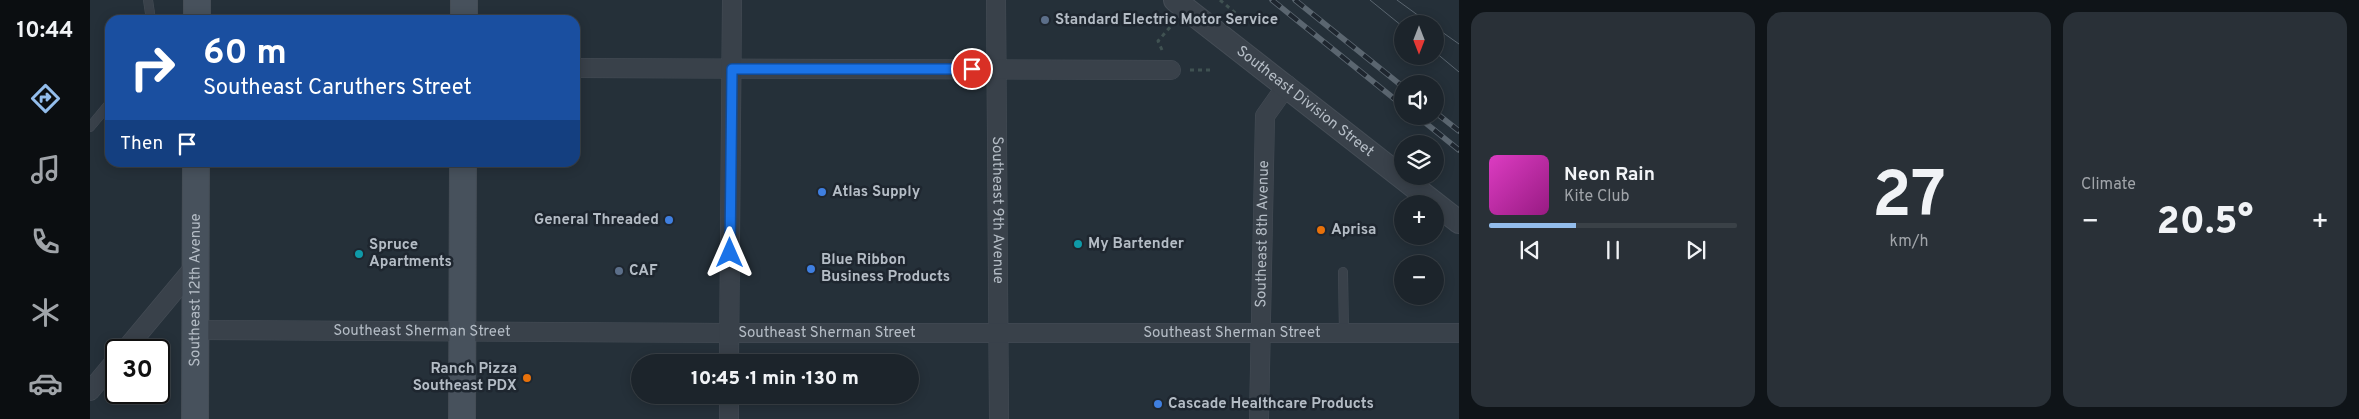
<!DOCTYPE html>
<meta charset="utf-8">
<style>
:root{--surface:#1c242b;--page:#293037;--text:#f1f3f6;--muted:#a0a4a9;--line:#3a4147;--accent:#93bdec}
body{margin:0;font-family:Overpass,sans-serif;background:var(--page);color:var(--text);height:100vh;display:flex;flex-direction:column;font-size:19px;white-space:nowrap}
*{box-sizing:border-box;margin:0}
p{font-size:16px;color:var(--muted)}
.icon{flex:none;width:28px;height:28px;fill:none;stroke:currentColor;stroke-width:2;stroke-linecap:round;stroke-linejoin:round}
.map{position:relative;flex:1;overflow:hidden}
.details{display:flex;flex-direction:column;gap:12px;padding:12px;background:#0f1418;width:900px}
.details>*{flex:none}
.banner{position:absolute;left:15px;top:15px;width:475px;height:152px;border-radius:15px;box-shadow:0 2px 12px #0003,0 0 0 1px var(--line);background:#1a4fa0;color:#fff;overflow:hidden}
.needle{width:32px;rotate:180deg}
.buttons{position:absolute;left:1304px;top:15px;display:grid;gap:10px}
.buttons a{display:grid;place-items:center;width:50px;height:50px;border-radius:50%;background:var(--surface);box-shadow:0 2px 12px #0003,0 0 0 1px var(--line);font-size:25px}
.speed{position:absolute;left:15px;top:339px;display:flex;gap:10px;font-size:25px;font-weight:700;text-align:center}
.speed>*{display:grid;place-content:center;width:65px;height:65px;border-radius:50%;background:var(--surface);box-shadow:0 2px 12px #0003,0 0 0 1px var(--line);line-height:1}
.speed .limit{border:2px solid #111;border-radius:8px;background:#fff;color:#111}
.pin{position:absolute;display:grid;place-items:center;width:42px;height:42px;color:#fff;margin:-21px;border:2px solid #fff;border-radius:50%;box-shadow:0 1px 5px #0007}
.me{position:absolute;width:55px;margin:-28px;rotate:0deg;stroke-linejoin:round;filter:drop-shadow(0 0 4px #0008)}
.turn{display:flex;align-items:center;gap:18px;height:105px;padding:0 15px;font-size:22px}
.turn .icon{width:65px;height:65px;stroke-width:2.5}
.turn b{display:block;font-size:35px;line-height:42px}
.then{display:flex;align-items:center;height:48px;padding:0 15px;background:#0003;gap:10px;font-size:19px}
.big{font-size:38px;font-weight:800;line-height:1.1}
.details .widget{flex:1;display:flex;flex-direction:column;justify-content:center;gap:8px;min-width:0;padding:0 18px;border-radius:15px;background:var(--page)}
.details .dial{align-items:center;gap:0}
.dial b{font-size:65px;line-height:1}
.song{display:flex;align-items:center;gap:15px}
.cover{width:60px;height:60px;border-radius:8px;background:linear-gradient(135deg,hsl(310 70% 55%),hsl(310 70% 35%))}
.played{height:5px;border-radius:2px;background:linear-gradient(90deg,var(--accent) 35%,var(--line) 35%)}
.keys{display:flex;justify-content:space-around;direction:ltr}
.heat{display:flex;justify-content:space-between;align-items:center;font-size:28px;direction:ltr}
.details .tiles{flex:1;display:grid;gap:12px;grid-template-columns:repeat(3,1fr)}
.trip{position:absolute;left:541px;top:354px;width:288px;height:50px;border-radius:25px;background:var(--surface);box-shadow:0 2px 12px #0003,0 0 0 1px var(--line);font-weight:800;line-height:50px;text-align:center}
main{display:flex;flex:1;min-height:0}
.tab-bar{display:flex;flex-direction:column;width:90px;justify-content:space-around;align-items:center;background:#0b0e11;color:var(--muted)}
.tab-bar .icon{width:35px;height:35px}
.tab-bar .active{color:var(--accent)}
.tab-bar b{font-size:22px;color:var(--text)}
.map>svg:first-child{display:block}
.lines{fill:none;stroke-linecap:round;stroke-linejoin:round}
.service-casing{stroke:#454d56;stroke-width:10}
.minor-casing{stroke:#454d56;stroke-width:20}
.tertiary-casing{stroke:#454d56;stroke-width:24}
.secondary-casing{stroke:#454d56;stroke-width:28}
.path{stroke:#405252;stroke-width:3;stroke-dasharray:4 4;stroke-linecap:butt}
.service{stroke:#39414a;stroke-width:9}
.minor{stroke:#39414a;stroke-width:19}
.tertiary{stroke:#39414a;stroke-width:22}
.secondary{stroke:#47515c;stroke-width:26}
.tram{stroke:#5b6670;stroke-width:1}
.rail-casing{stroke:#5b6670;stroke-width:5.5}
.rail{stroke:#1e262f;stroke-width:4;stroke-dasharray:11;stroke-linecap:butt}
.route-casing{stroke:#114b97;stroke-width:12}
.route{stroke:#1a73e8;stroke-width:9}
.service-dot{fill:#5c6f8a;stroke:#1e262f;stroke-width:2}
.shop-dot{fill:#3f7fe0;stroke:#1e262f;stroke-width:2}
.food-dot{fill:#e8710a;stroke:#1e262f;stroke-width:2}
.culture-dot{fill:#0f9aa8;stroke:#1e262f;stroke-width:2}
.labels{text-anchor:middle;dominant-baseline:central;stroke-width:5;stroke-linejoin:round;paint-order:stroke}
.poi-label{font-size:15px;font-weight:bold;fill:#b4bcc5;stroke:#1e262f;text-anchor:start}
.street-label{font-size:15px;fill:#b4bcc5;stroke:#1e262f}
</style>
<main>
<nav class="tab-bar">
<b>10:44</b>
<svg class="icon active" aria-label="directions" viewBox="0 0 24 24"><path d="M12 3l9 9-9 9-9-9zM9 14v-3h6M13 9l2 2-2 2"/></svg>
<svg class="icon" aria-label="music" viewBox="0 0 24 24"><path d="M9 18V5l10-2v13"/><circle cx="6" cy="18" r="3"/><circle cx="16" cy="16" r="3"/></svg>
<svg class="icon" aria-label="phone" viewBox="0 0 24 24"><path d="M5 4h4l2 5-3 2q2 4 5 5l2-3 5 2v4C11 20 4 13 5 4z"/></svg>
<svg class="icon" aria-label="climate" viewBox="0 0 24 24"><path d="M12 3v18M4 7l16 10M4 17L20 7"/></svg>
<svg class="icon" aria-label="car" viewBox="0 0 24 24"><path d="M5 17H2v-5l4-1 3-4h7l3 4 3 1v5h-3M9 17h6M6 11h13"/><circle cx="7" cy="17" r="2"/><circle cx="17" cy="17" r="2"/></svg>
</nav>
<div class="map">
<svg width="1369" height="419" viewBox="0 0 1369 419">
<rect width="100%" height="100%" fill="#253039"/>
<g class="lines">
<defs>
<path id="service" d="M58,0L61,20
M0,127L20,103
M1253,272L1254,333"/>
<g id="minor">
<path id="s1" d="M906,0L909,419"/>
<path d="M485,68L1081,70"/>
<path id="s2" d="M106,330L639,333H1369"/>
<path d="M35,350L106,265"/>
<path d="M639,362L642,0"/>
<path d="M0,391L26,360"/>
<path d="M639,419V395"/>
<path id="s3" d="M1169,419L1175,116L1197,85"/>
</g>
<g id="tertiary">
<path id="s4" d="M1085,0L1369,222"/>
</g>
<g id="secondary">
<path d="M374,0V20"/>
<path d="M107,20V0"/>
<path id="s5" d="M105,419L106,162"/>
<path d="M372,419L373,162"/>
</g>
</defs>
<!-- service casing -->
<use href="#service" class="service-casing"/>
<!-- minor casing -->
<use href="#minor" class="minor-casing"/>
<!-- tertiary casing -->
<use href="#tertiary" class="tertiary-casing"/>
<!-- secondary casing -->
<use href="#secondary" class="secondary-casing"/>
<!-- path -->
<path class="path" d="M1130,0L1149,16L1150,21
M1072,50L1068,41L1082,25
M1100,70H1123"/>
<!-- service -->
<use href="#service" class="service"/>
<!-- minor -->
<use href="#minor" class="minor"/>
<!-- tertiary -->
<use href="#tertiary" class="tertiary"/>
<!-- secondary -->
<use href="#secondary" class="secondary"/>
<!-- tram -->
<path class="tram" d="M1280,0L1312,26
M1307,0L1340,24
M1345,27L1369,44
M1345,52L1369,72"/>
<defs>
<path id="rail" d="M1182,0L1312,105
M1205,0L1312,86
M1345,112L1369,131
M1327,116L1369,150"/>
</defs>
<!-- rail casing -->
<use href="#rail" class="rail-casing"/>
<!-- rail -->
<use href="#rail" class="rail"/>
</g>
<g class="lines">
<defs>
<path id="route" d="M640,253L642,69H882"/>
</defs>
<!-- route casing -->
<use href="#route" class="route-casing"/>
<!-- route -->
<use href="#route" class="route"/>
</g>
<!-- markers -->
<g class="service-dot">
<circle cx="955" cy="20" r="5"/>
<circle cx="529" cy="271" r="5"/>
</g>
<g class="shop-dot">
<circle cx="732" cy="192" r="5"/>
<circle cx="579" cy="220" r="5"/>
<circle cx="721" cy="269" r="5"/>
<circle cx="1068" cy="404" r="5"/>
</g>
<g class="food-dot">
<circle cx="1231" cy="230" r="5"/>
<circle cx="437" cy="378" r="5"/>
</g>
<g class="culture-dot">
<circle cx="988" cy="244" r="5"/>
<circle cx="269" cy="254" r="5"/>
</g>
<g class="labels">
<!-- poi labels -->
<g class="poi-label">
<text x="965" y="20">Standard Electric Motor Service</text>
<text x="742" y="192">Atlas Supply</text>
<text x="569" y="220" text-anchor="end">General Threaded</text>
<text x="1241" y="230">Aprisa</text>
<text x="998" y="244">My Bartender</text>
<text x="279" y="245">Spruce<tspan x="279" dy="17">Apartments</tspan></text>
<text x="731" y="260">Blue Ribbon<tspan x="731" dy="17">Business Products</tspan></text>
<text x="539" y="271">CAF</text>
<text x="427" y="369" text-anchor="end">Ranch Pizza<tspan x="427" dy="17">Southeast PDX</tspan></text>
<text x="1078" y="404">Cascade Healthcare Products</text>
</g>
<!-- street labels -->
<g class="street-label">
<text stroke="none"><textPath href="#s4" startOffset="165">Southeast Division Street</textPath></text>
<text stroke="none"><textPath href="#s1" startOffset="210">Southeast 9th Avenue</textPath></text>
<text stroke="none"><textPath href="#s3" startOffset="185">Southeast 8th Avenue</textPath></text>
<text stroke="none"><textPath href="#s5" startOffset="129">Southeast 12th Avenue</textPath></text>
<text stroke="none"><textPath href="#s2" startOffset="226">Southeast Sherman Street</textPath></text>
<text stroke="none"><textPath href="#s2" startOffset="631">Southeast Sherman Street</textPath></text>
<text stroke="none"><textPath href="#s2" startOffset="1036">Southeast Sherman Street</textPath></text>
</g>
</g>
</svg>
<div class="buttons">
<a><svg class="needle" viewBox="-14 -14 28 28"><path d="M0-13l5 13h-10z" fill="#e53935"/><path d="M0 13l5-13h-10z" fill="#a0a4a9"/></svg></a>
<a><svg class="icon" aria-label="sound" viewBox="0 0 24 24"><path d="M4 9h4l5-4v14l-5-4H4zM17 9q2 3 0 6"/></svg></a>
<a><svg class="icon" aria-label="layers" viewBox="0 0 24 24"><path d="M12 4l9 5-9 5-9-5zM3 14l9 5 9-5"/></svg></a>
<a>+</a>
<a>−</a>
</div>
<div class="speed"><div class="limit">30</div></div>
<div class="pin" style="left:882px;top:69px;background:#d93025"><svg class="icon" aria-label="arrive" viewBox="0 0 24 24"><path d="M6 21V4h12l-3 4 3 4H6"/></svg></div>
<svg class="me" style="left:640px;top:253px" viewBox="-20 -20 40 40"><path d="M0-17L14 15 0 8-14 15z" fill="#1a73e8" stroke="#fff" stroke-width="4"/></svg>
<div class="trip">10:45 · 1 min · 130 m</div>
<div class="banner">
<div class="turn"><svg class="icon" aria-label="right" viewBox="0 0 24 24"><path d="M7 20v-9h11M14 6l5 5-5 5"/></svg><div><b>60 m</b>Southeast Caruthers Street</div></div>
<div class="then">Then<svg class="icon" aria-label="arrive" viewBox="0 0 24 24"><path d="M6 21V4h12l-3 4 3 4H6"/></svg></div>
</div>
</div>
<section class="details">
<div class="tiles">
<div class="widget">
<div class="song"><i class="cover"></i><div><b>Neon Rain</b><p>Kite Club</p></div></div>
<div class="played"></div>
<div class="keys"><svg class="icon" aria-label="previous" viewBox="0 0 24 24"><path d="M18 5L8 12l10 7zM5 5v14"/></svg><svg class="icon" aria-label="pause" viewBox="0 0 24 24"><path d="M8 5v14M16 5v14"/></svg><svg class="icon" aria-label="next" viewBox="0 0 24 24"><path d="M6 5l10 7-10 7zM19 5v14"/></svg></div>
</div>
<div class="widget dial"><b>27</b><p>km/h</p></div>
<div class="widget"><p>Climate</p>
<div class="heat"><a>−</a><b class="big">20.5°</b><a>+</a></div>
</div>
</div>
</section>
</main>
